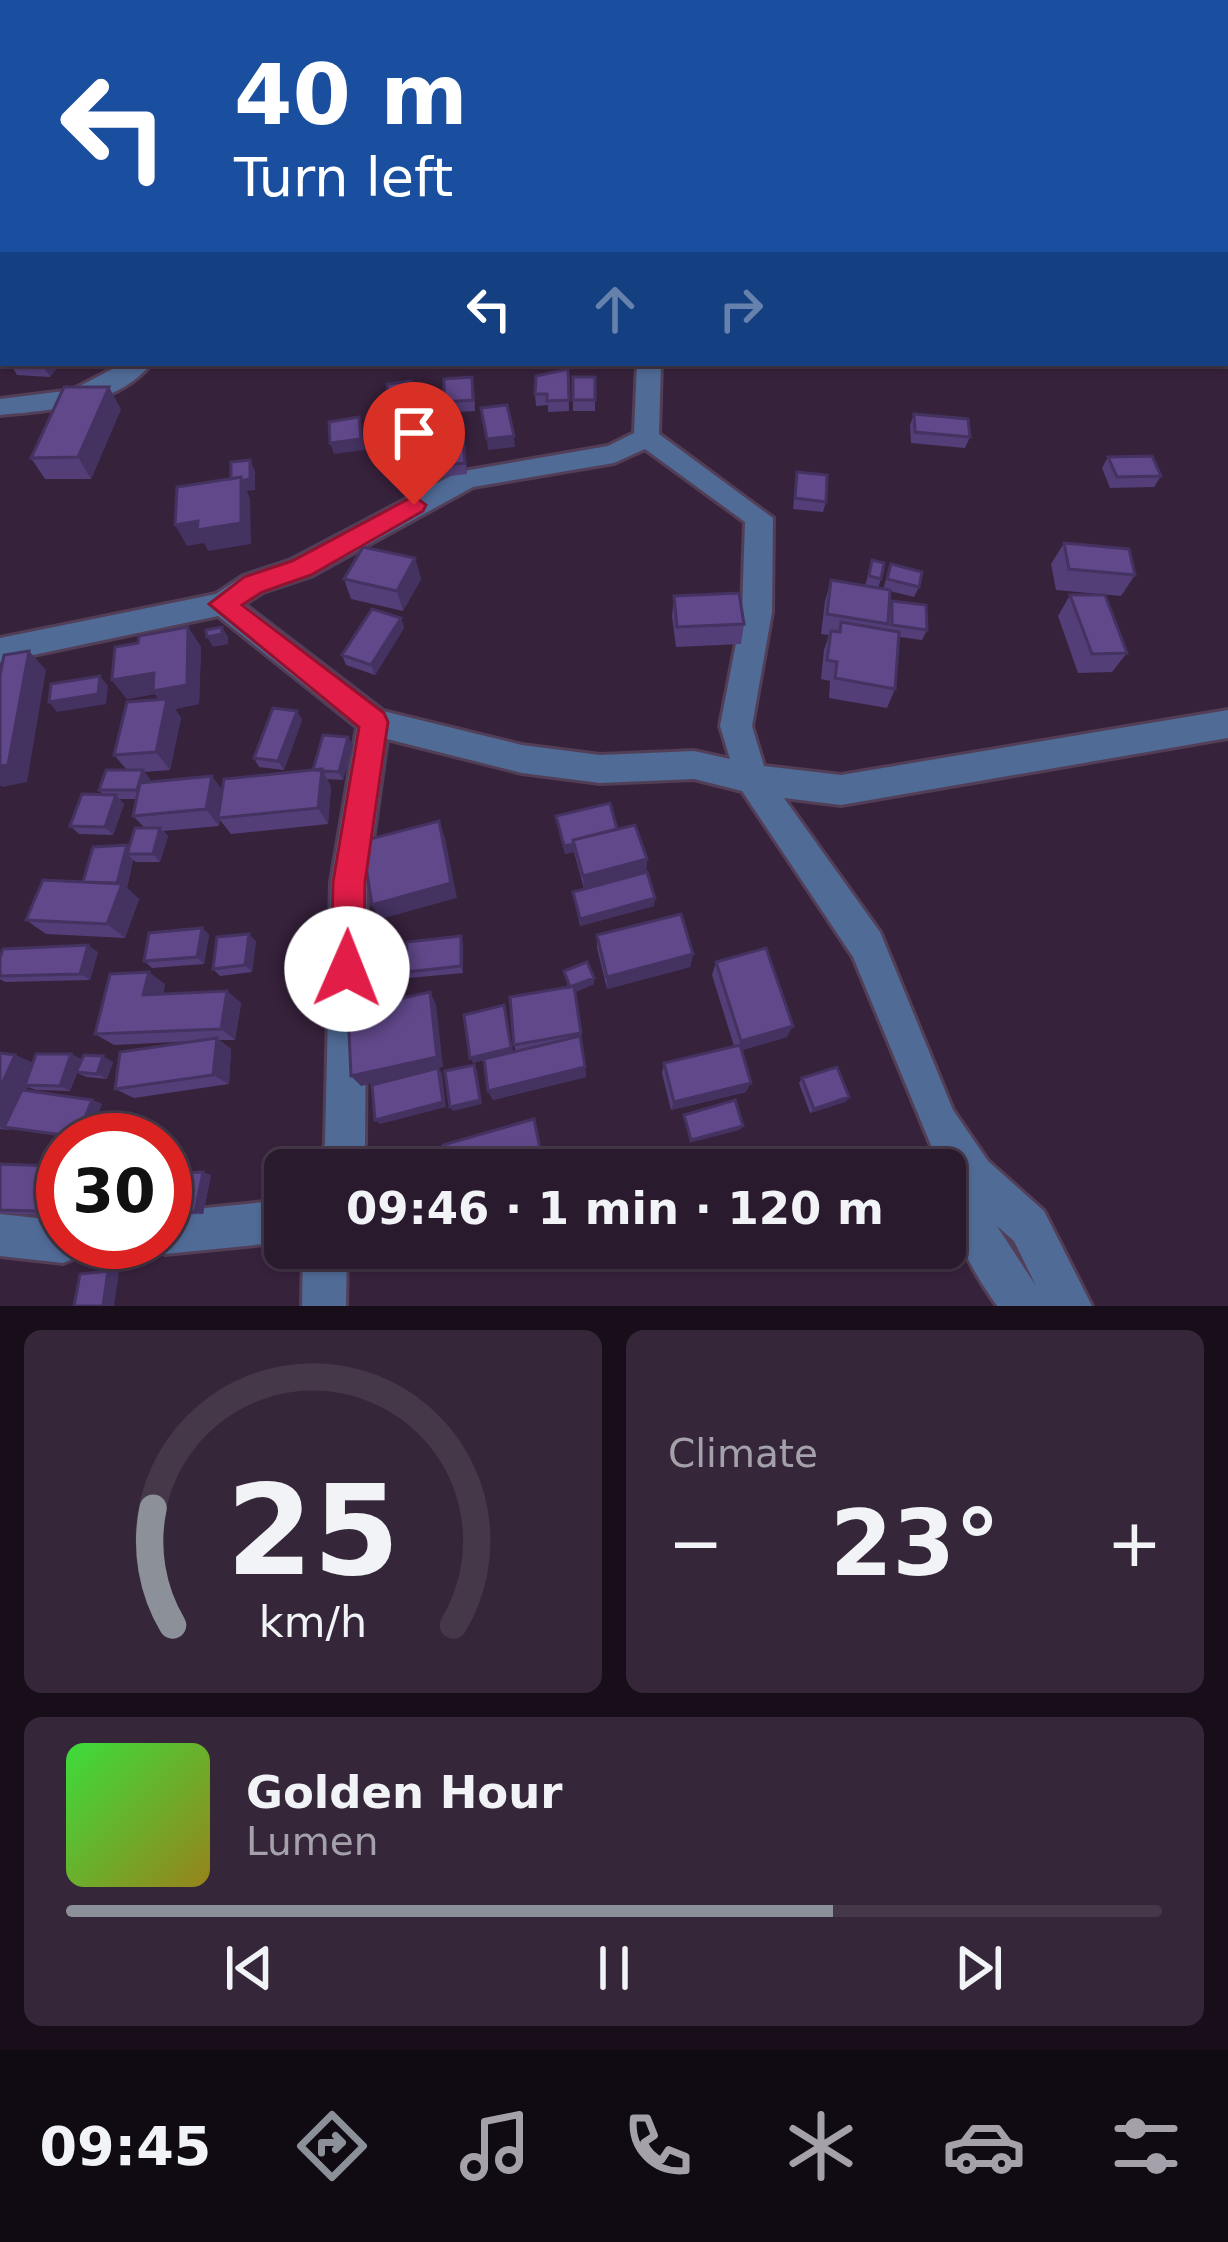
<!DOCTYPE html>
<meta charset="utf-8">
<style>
:root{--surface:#291a2d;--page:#352739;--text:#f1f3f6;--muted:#a5a1aa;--line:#453849;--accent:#8c9099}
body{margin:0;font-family:"DejaVu Sans",sans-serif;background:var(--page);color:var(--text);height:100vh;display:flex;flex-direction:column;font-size:45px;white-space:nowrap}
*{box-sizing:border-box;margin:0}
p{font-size:39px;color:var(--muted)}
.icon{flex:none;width:66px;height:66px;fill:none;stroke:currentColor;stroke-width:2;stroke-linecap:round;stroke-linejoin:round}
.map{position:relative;height:1306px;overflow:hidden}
.drawer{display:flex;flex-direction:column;gap:24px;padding:24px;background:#170e19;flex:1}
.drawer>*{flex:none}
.guide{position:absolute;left:0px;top:0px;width:1230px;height:366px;box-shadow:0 3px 9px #0004,0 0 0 3px var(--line);background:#1a4fa0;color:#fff;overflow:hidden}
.speed{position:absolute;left:36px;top:1113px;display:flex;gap:24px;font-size:60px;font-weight:700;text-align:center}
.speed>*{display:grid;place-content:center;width:156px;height:156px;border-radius:50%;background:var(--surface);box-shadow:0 3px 9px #0004,0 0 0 3px var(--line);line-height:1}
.speed .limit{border:18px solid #d22;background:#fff;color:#111}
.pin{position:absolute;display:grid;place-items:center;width:102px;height:102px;color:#fff;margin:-123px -51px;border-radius:50% 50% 50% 0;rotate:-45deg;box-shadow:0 0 12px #0007}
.pin .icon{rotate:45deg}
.me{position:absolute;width:132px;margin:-66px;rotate:1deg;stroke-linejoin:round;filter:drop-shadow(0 0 9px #0008)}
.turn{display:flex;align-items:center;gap:42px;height:252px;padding:0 36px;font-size:54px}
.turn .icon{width:156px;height:156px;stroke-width:2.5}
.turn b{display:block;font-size:84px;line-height:102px}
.lanes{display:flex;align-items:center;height:114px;padding:0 36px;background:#0003;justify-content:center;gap:60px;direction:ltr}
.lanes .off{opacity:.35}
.big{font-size:90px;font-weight:700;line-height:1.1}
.drawer .tile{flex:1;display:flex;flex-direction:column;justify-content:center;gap:18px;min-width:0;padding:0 42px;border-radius:18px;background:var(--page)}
.drawer .dial{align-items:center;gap:0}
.dial svg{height:312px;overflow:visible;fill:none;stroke:var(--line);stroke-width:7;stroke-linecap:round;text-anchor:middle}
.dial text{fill:var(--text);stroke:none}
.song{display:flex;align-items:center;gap:36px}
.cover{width:144px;height:144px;border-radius:18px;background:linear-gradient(135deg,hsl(120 70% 55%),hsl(50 70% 35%))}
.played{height:12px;border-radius:6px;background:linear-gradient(90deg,var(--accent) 70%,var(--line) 70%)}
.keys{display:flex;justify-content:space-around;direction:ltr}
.heat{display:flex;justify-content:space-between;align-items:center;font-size:66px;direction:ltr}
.drawer .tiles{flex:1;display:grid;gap:24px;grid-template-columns:1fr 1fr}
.tile:last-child{grid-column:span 2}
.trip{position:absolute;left:264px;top:1149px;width:702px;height:120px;border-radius:18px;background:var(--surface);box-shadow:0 3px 9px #0004,0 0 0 3px var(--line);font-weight:700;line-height:120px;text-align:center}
.dock{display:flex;height:192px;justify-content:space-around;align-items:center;background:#100a12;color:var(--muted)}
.dock .icon{width:84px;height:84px}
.dock .on{color:var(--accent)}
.dock b{font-size:54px;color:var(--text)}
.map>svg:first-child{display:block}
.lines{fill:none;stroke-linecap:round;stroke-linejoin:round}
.minor-casing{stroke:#523e57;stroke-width:6}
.minor{fill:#506b96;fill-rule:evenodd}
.wall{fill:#533e78}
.shaded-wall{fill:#443261}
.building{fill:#61488b;stroke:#443261;stroke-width:3}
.route{fill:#e11d48;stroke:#92132f;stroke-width:3}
</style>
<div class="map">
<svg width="1228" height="1306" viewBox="0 0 1228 1306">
<rect width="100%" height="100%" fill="#37223c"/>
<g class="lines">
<defs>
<path id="minor" d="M942,0H960L940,3Z
M124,363H152C116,407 52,410 0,415V399L72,390Z
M637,363H661L659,434L773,518L772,612L752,726L764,766L841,775L1228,710V738L841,805L784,798L880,932L953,1110L988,1161L1044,1211L1092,1306H997C968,1265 945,1221 945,1170H935V1155L853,957L742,791L694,779L600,783L522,773L387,739L367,882L365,1144L359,1170H317L325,1144L331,882L357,727L218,616L0,662V638L216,594L243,576L291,560L458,472L608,446L634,433ZM645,449L745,522L742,612L720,726L730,759L694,751L600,755L522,745L383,711L244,604L263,592L311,576L473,487L614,463ZM997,1226L1014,1241L1036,1286Z
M285,1200V1242L165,1254L147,1242H165V1212Z
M0,1214L63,1221V1242H84L78,1257L63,1263L0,1256Z
M303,1248H347L346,1306H302Z"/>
</defs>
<!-- minor casing -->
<use href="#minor" class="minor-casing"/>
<!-- minor -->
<use href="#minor" class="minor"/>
</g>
<!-- wall -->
<path class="wall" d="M894,0H916L914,3H893Z
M10,363H61L50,377L17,375Z
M568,369L569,411L548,412V405L536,406L535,394Z
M573,377H595V411H573Z
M474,388L475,411L459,412L465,444L467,474L425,479L422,468L438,440L446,412L444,402Z
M414,392L416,412L391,415L388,404Z
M121,409L91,479H45L31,458Z
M914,414L970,437L965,448L911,443L910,425Z
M1108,457L1161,476L1154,487L1110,488L1102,468Z
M797,472L826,502L823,512L793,509Z
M1064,543L1135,575L1121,596L1056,590L1051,564Z
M415,558L421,579L403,611L351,599L344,579Z
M872,560L881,579L878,588L883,589L891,564L919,587L914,597L890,591L889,609L892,601L927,630L922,640L899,637L895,689L887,708L829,698L830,681L821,679L824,650L829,635L821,634L825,601L831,580L865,586Z
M1070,595L1127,653L1112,672L1078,673L1058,616Z
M674,596L744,624L741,644L676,647L672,616Z
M401,618L404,628L375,675L346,665L342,655Z
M188,627L201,647L199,704L175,709L181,718L170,770L144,772L150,779L149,782L222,790L313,770L348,737L353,746L343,780L327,779L331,787L328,824L231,834L220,820L219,826L163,831L168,836L160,862H136L133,860L127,888L139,899L125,938L46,934L26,920L83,882L127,845L129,848L145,828L133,816L137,799H119L124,804L113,835L79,834L70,826L103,795L99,790L127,770L114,755L159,700L155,694L127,699L112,680L138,643Z
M297,711L302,720L284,770L259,767L254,758Z
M556,816L617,829L647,859L646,872L654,906L580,926L573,892L584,889L574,852L565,854Z
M202,928L209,935L204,964L152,968L144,961Z
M597,935L693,954L690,967L607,989L597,948Z
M256,941L252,972L220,976L213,969Z
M463,943V973L409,978L406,972Z
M98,952L90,980L5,982L0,979V958Z
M716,962L787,1037L742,1050L746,1092L671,1110L662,1073L664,1063L734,1046L712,975Z
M564,971L594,978V984L575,992L586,1077L493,1100L488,1091L484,1060L473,1063L504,1005L513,1052H516L514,1045L568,987Z
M165,984L163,994L227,991L241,1003L235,1040H219L231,1049L229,1084L134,1098L115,1089L196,1041L114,1045L95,1034Z
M0,1053L15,1055L33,1063L71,1054L81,1059L113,1062L107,1079L87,1077L77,1073L70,1091L36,1090L28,1087L26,1090L92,1100L102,1104L88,1140L9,1128V1130L0,1129Z
M802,1078L849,1097L845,1102L810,1113L799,1083Z
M0,1164L52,1166L63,1169V1208L61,1216L0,1213Z
M165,1173L211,1175L203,1214L165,1215Z"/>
<!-- shaded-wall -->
<path class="shaded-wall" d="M528,0H544V3H528Z
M46,363H61L50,377L43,366Z
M109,387L121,409L91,479L78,457Z
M431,406L434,429L420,431L417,419Z
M359,417L365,450L334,454L330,443Z
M463,433L465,444L467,474L465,463L440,448L437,437Z
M514,436L515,447L488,450L487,439Z
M250,460L255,471V490L247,491L250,499L251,544L208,551L204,543L187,546L175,525L236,493Z
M415,558L421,579L403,611L397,591Z
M401,618L404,628L375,675L371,665Z
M188,627L201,647L199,704L175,709L181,718L170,770L156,752L165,708L155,694L127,699L112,680Z
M222,627L228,637V644L213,647L207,637Z
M29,651L46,670L27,782L2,787L0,785V766Z
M100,676L108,686L106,704L57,712L49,702Z
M297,711L302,720L284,770L278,761Z
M348,737L353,746L343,780L339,772Z
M322,769L331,787L328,824L318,808Z
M143,770L150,779L145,798L137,790Z
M212,776L225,794L218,818L220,820L219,826L206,809Z
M116,795L124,804L113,835L105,827Z
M439,821L445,838L457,898L380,919L372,905Z
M160,828L168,836L160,862L153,854Z
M574,844V852L565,854L564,846Z
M127,845L135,853L127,854L133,860L127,888L139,899L125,938L107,924Z
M647,859L646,875L584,891L583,876Z
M655,898L654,906L580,926V919Z
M202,928L209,935L204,964L197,957Z
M249,934L256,941L252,972L245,965Z
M461,936L463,943V973L461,966Z
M88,945L98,952L90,980L80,974Z
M693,954L690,967L607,989V977Z
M149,972L165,984L160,1007L143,995Z
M594,978V984L571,993L570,987Z
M227,991L241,1003L235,1040L221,1029Z
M430,992L436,1004L443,1067L438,1068L442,1073L446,1107L380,1124L375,1120L438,1068L361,1086L351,1076Z
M504,1005L513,1053L473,1063L470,1058Z
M793,1026L787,1037L736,1052L741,1041Z
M217,1038L231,1049L229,1084L213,1075Z
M71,1054L81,1059L70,1091L60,1086Z
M15,1055L37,1065L9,1130L0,1127V1088Z
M103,1056L113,1062L107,1079L97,1074Z
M474,1065L477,1070L482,1104L453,1111L450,1107Z
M585,1067L586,1077L493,1100L488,1091Z
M751,1083L746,1092L671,1110L674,1102Z
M849,1097L845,1102L810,1113L814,1109Z
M92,1100L102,1104L88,1140H86L77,1137Z
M743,1126L740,1130L689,1143L691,1140Z
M52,1166L63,1169V1208L61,1216L37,1211Z
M203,1172L211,1175L203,1214L195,1212Z
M491,1248H508L470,1258L463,1255Z
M108,1271L119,1272L114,1306H103Z"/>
<!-- building -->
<path class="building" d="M10,363H46L43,366Z
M568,369L569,400L547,401V394H535L536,376Z
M472,377L473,400L444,402V379Z
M573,377H595V400H573Z
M411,381L413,401L388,404L387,384Z
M64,387H109L78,457L31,458Z
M507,405L514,436L487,439L481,408Z
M431,406L432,417L417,419L415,408Z
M459,411L463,433L437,437L434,414Z
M914,414L968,419L970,437L915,432Z
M359,417L361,439L330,443L329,422Z
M463,438L465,463L422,468L421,442Z
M1152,456L1161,476L1117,477L1108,457Z
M250,460V479L241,481V477L231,479V462Z
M797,472L827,475L826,502L795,498Z
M241,477V523L197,530L198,521L175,525L177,487Z
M1064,543L1129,549L1135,575L1069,569Z
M363,547L415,558L397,591L344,579Z
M872,560L884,563L881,579L869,576Z
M891,564L922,572L919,587L887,579Z
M831,580L890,590L888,624L827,614Z
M739,593L744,624L677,627L674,596Z
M1070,595H1105L1127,653L1092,654Z
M892,601L926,605L927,630L892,625Z
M372,609L401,618L371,665L342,655Z
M841,622L899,632L895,689L835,678L837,662L827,660L831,631L840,632Z
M188,627L187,685L153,691L154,673L112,680L115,647L138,643L139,636Z
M222,627V634L207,637L206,630Z
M29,651L8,765L0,766V676L4,655Z
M100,676L98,694L49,702L51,684Z
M167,699L156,752L114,755L127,702Z
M273,708L297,711L278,761L254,758Z
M323,735L348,737L339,772L313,770Z
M322,769L318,808L218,818L224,779Z
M106,770H143L137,790H99Z
M212,776L206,809L133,816L140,783Z
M82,794L116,795L105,827L70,826Z
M610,803L617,829L573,840L574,844L564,846L556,816Z
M439,821L451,883L372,905L362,841Z
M635,825L647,859L583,876L573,840Z
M135,828H160L153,854H127Z
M127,845L117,883L83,882L93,847Z
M647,872L655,898L580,919L573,892Z
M43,880L122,884L107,924L26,920Z
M681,914L693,954L607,977L597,935Z
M202,928L197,957L144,961L149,933Z
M249,934L245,965L213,969L217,937Z
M461,936V966L406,972L407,942Z
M88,945L80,974L0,976V958L3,949Z
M766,948L793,1026L741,1041L716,962Z
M587,962L594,978L570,987L564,971Z
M149,972L143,995L227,991L221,1029L95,1034L110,974Z
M574,986L581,1033L514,1045L510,997Z
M430,992L437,1057L351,1076L348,1010Z
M504,1005L511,1048L470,1058L464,1015Z
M580,1036L585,1067L488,1091L484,1059Z
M217,1038L213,1075L115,1089L120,1052Z
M740,1045L751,1083L674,1102L664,1063Z
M0,1053L15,1055L0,1088Z
M36,1054H71L60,1086L25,1085Z
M84,1055L103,1056L97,1074L76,1072Z
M474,1065L480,1100L450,1107L445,1071Z
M837,1067L849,1097L814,1109L802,1078Z
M438,1068L443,1102L375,1120L372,1085Z
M22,1090L92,1100L77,1137L4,1127Z
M735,1100L743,1126L691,1140L684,1115Z
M534,1119L544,1169L446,1170L443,1145Z
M0,1164L52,1166L37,1211L0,1210Z
M203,1172L195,1212H165V1173Z
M462,1248H491L463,1255Z
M108,1271L103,1306H74L80,1274Z"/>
<!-- route -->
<path class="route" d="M414,496L426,505L423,511L311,575L262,592L242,605L384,713L388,722L365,882L364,969L359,981L347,986L336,981L331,969L333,882L359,727L209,604L244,577L292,561Z"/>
</svg>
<div class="speed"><div class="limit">30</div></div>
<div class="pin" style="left:414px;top:505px;background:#d93025"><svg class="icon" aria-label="arrive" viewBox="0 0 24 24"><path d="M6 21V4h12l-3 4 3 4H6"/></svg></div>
<svg class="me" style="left:347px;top:969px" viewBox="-20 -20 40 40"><circle r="19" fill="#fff"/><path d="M0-13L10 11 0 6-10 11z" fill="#e11d48"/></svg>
<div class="trip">09:46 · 1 min · 120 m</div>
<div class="guide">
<div class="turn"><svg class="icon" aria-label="left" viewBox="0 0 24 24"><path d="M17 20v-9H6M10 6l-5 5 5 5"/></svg><div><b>40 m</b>Turn left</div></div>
<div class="lanes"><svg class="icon" aria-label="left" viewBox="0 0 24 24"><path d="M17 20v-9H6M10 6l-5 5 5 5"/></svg><svg class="icon off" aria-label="ahead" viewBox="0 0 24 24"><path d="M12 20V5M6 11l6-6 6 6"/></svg><svg class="icon off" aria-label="right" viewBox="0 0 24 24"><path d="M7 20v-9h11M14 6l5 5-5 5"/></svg></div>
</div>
</div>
<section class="drawer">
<div class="tiles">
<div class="tile dial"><svg viewBox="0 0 100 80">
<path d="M14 69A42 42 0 1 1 86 69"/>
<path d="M14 69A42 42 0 0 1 9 39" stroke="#8c9099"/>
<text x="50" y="56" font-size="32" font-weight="700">25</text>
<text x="50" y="72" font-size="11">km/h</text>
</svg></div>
<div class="tile"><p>Climate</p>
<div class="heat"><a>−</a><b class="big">23°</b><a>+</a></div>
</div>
<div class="tile">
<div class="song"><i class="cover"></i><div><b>Golden Hour</b><p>Lumen</p></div></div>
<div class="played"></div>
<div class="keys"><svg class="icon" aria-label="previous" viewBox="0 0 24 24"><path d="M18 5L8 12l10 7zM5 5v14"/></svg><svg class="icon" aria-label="pause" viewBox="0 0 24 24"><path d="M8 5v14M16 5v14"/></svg><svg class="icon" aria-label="next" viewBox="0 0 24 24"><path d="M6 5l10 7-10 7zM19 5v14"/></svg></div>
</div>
</div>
</section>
<nav class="dock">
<b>09:45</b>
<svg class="icon on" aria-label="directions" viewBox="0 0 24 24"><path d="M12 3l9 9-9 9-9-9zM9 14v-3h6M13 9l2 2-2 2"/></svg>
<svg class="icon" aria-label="music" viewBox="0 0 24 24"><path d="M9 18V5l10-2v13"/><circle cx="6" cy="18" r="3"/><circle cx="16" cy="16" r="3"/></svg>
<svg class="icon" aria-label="phone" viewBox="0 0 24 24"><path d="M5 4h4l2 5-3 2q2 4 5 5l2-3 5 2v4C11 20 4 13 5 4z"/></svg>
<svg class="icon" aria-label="climate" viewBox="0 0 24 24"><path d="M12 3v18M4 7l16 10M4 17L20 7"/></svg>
<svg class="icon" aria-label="car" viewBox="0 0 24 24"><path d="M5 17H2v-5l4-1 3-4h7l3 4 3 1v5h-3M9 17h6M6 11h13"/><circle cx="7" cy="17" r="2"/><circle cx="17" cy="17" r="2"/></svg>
<svg class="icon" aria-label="filters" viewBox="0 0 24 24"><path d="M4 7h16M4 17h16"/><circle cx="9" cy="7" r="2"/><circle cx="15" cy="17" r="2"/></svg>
</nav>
